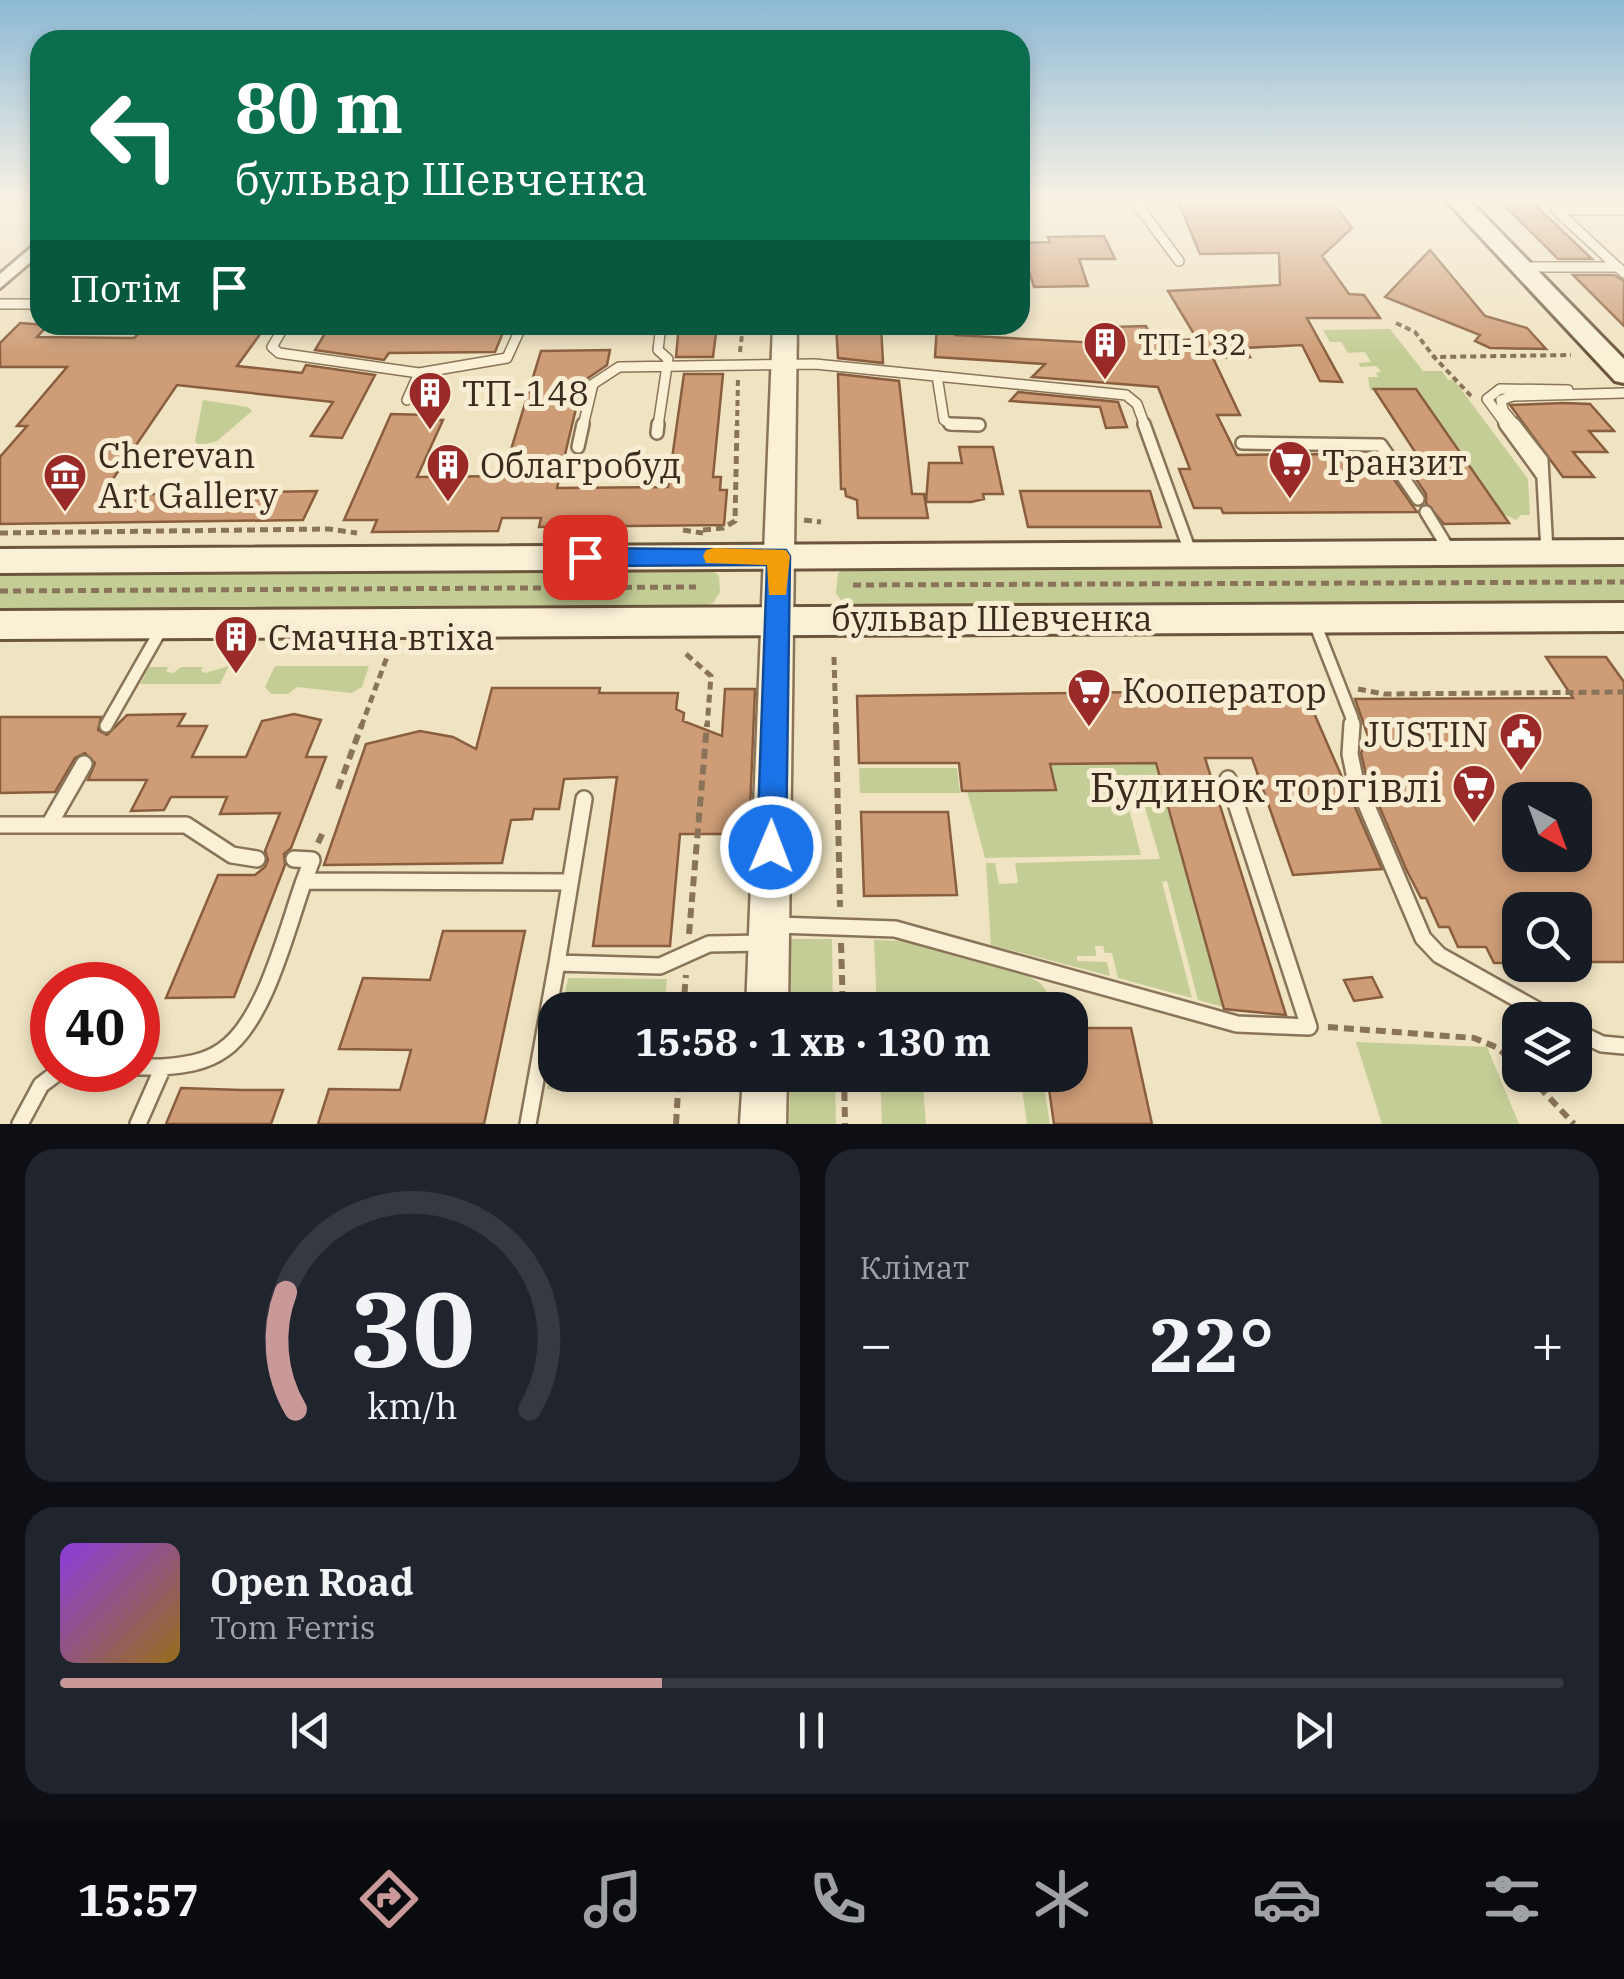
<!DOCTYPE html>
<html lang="uk">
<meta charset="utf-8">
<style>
:root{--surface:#171b24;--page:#20242c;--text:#f1f3f6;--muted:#9ea1a6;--line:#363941;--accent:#c99999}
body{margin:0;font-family:"IBM Plex Serif",serif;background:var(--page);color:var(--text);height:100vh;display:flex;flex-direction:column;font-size:38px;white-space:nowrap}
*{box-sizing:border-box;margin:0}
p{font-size:32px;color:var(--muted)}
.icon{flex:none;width:55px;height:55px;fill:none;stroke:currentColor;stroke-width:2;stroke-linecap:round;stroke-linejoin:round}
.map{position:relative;height:1124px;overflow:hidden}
.drawer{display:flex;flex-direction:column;gap:25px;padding:25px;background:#0d0f14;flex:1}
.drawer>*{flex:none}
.top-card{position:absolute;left:30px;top:30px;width:1000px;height:305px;border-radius:30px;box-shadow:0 5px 15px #0003;background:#0b6e4f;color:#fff;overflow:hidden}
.needle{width:65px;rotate:139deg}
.tools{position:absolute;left:1502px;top:782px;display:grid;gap:20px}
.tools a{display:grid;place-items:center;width:90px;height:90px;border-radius:20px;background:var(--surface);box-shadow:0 5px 15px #0003;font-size:50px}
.speed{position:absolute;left:30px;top:962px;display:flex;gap:20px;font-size:50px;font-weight:700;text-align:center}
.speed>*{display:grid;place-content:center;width:130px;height:130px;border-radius:50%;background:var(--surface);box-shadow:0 5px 15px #0003;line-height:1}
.speed .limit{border:15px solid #d22;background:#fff;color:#111}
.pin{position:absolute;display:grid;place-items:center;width:85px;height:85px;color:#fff;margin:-42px;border-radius:20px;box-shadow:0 5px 15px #0006}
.me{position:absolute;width:110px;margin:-55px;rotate:1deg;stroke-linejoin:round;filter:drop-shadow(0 0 8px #0008)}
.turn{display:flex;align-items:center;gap:35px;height:210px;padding:0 40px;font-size:45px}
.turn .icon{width:130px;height:130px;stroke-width:2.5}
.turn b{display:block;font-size:70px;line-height:85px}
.then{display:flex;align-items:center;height:95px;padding:0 40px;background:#0003;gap:20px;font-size:38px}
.big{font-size:75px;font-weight:700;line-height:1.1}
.drawer .card{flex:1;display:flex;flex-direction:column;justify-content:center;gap:15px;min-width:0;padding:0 35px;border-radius:30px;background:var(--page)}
.drawer .dial{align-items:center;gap:0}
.dial svg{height:260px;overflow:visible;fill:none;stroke:var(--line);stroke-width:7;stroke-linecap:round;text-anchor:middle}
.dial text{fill:var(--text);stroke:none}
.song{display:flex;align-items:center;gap:30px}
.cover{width:120px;height:120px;border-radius:15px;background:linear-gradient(135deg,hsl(270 70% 55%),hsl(40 70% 35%))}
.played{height:10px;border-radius:5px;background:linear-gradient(90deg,var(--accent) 40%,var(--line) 40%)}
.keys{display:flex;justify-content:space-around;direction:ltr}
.heat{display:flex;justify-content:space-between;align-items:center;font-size:55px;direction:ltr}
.drawer .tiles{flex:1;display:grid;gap:25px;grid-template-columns:1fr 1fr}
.card:last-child{grid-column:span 2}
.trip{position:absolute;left:538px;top:992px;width:550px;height:100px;border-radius:30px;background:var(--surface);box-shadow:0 5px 15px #0003;font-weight:700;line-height:100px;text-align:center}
.menu{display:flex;height:160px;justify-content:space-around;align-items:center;background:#090b0e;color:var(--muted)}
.menu .icon{width:70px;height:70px}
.menu .on{color:var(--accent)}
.menu b{font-size:45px;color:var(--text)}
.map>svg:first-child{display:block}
.green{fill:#c5cd96}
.building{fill:#ce9d77;stroke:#895e3e;stroke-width:2.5;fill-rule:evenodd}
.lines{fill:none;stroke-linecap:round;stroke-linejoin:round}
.service-far2-casing{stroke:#897459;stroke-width:12}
.service-far1-casing{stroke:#897459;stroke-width:16}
.service-casing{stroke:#897459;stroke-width:20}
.minor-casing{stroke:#897459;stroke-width:6}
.tertiary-casing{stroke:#897459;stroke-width:5}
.secondary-casing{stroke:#6b553c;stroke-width:6}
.path-far2{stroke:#897459;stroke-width:4;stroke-dasharray:6 4;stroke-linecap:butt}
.path-far1{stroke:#897459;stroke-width:5;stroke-dasharray:8 5;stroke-linecap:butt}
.path{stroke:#897459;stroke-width:6;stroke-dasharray:10 6;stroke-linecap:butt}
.service-far2{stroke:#f9f0d6;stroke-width:9}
.service-far1{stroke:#f9f0d6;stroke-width:11}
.service{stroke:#f9f0d6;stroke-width:15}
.minor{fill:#f9f0d6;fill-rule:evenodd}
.tertiary{fill:#f9f0d6;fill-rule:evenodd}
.secondary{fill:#f9f0d6;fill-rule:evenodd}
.route{fill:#1a73e8;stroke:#114b97;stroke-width:2.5}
.slow{fill:#f59e0b}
.labels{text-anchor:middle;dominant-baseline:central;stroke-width:10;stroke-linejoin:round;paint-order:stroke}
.far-poi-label{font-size:30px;fill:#392b1d;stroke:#f6edd2;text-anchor:start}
.poi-label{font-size:35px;fill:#392b1d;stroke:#f6edd2;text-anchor:start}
.street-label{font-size:35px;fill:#392b1d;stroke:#f6edd2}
.near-poi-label{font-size:42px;fill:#392b1d;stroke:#f6edd2;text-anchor:end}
</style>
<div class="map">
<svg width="1624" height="1124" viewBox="0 0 1624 1124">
<rect width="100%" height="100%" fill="#efe3c2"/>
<!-- green -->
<path class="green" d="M1390,329L1423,371H1442L1448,380H1454L1528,479L1530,515H1521L1516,520L1503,514L1375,390L1370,391L1368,377H1378L1376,373L1381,371L1376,366L1360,367L1359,363L1371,362L1365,352L1348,353L1341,342H1330L1323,330Z
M203,400L248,407L252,411L217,441L199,446L195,441Z
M1624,563V603L854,606L843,603L836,593L838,573L847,567Z
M710,568L719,576L720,592L713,603L699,608L0,611V571Z
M229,666L220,684H140L149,667H168L166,672L173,673L181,667H203L201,671L205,673Z
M275,666H369L362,687L351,693L297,687L288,694H271L265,687Z
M1155,758L1223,1007L1198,1000L1167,881L1162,882L1192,998L1118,978L1112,953H1105L1103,946H1095L1096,956H1077V961L1107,962L1110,976L991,945L986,863H995L999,884L1018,883L1015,863L1160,859L1144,804L1128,805L1141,855L985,858L967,791L1055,790L1050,764L1143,763Z
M859,768H957L960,793H860Z
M791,939H832L833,1010H791Z
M874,940L902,941L1028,976L1040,983L1059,1007L877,1010Z
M568,978L667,979L664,1010L562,1009Z
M1356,1042L1487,1047L1519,1124H1382Z
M551,1069H555V1075H656L654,1091L547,1089Z
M790,1075H835L836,1124H789Z
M880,1075H922L926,1124H882Z
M1020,1075H1042L1050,1124H1027Z"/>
<!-- building -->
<path class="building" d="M1177,199H1330L1352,228L1322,256L1349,294L1364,295L1380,318H1307L1342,382L1320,381L1302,345L1245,348L1250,357L1213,358L1240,415H1217L1237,455L1330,454L1333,458L1381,461L1417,512L1223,513L1221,508H1194L1179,469H1190L1158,387L1032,377L1045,364L935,357L937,325H954L955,335L1117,344L1111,327L1146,326L1153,342L1197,339L1168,291L1280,285L1279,253L1200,254Z
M1498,199H1529L1592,259H1558Z
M1104,236L1115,259H1079L1088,286L1034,287L1020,243L1050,242L1048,237Z
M1430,250L1485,316L1527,328L1546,349L1490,348L1475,341L1480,335L1385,297Z
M1573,275H1614L1624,281V326Z
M20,323L48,325L37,337L134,338L148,325L266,326L237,366L302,373L306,365L375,375L342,438L311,436L333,402L177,385L102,495L317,491L303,520L0,524V457L27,426H17L67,367H0V343Z
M330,325H506L495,352L389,353L384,360L315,350Z
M679,325H717L713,357H676Z
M836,325H881L883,363L838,358Z
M610,350L607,365L588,378L579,396L557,488L668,487L684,374H723L713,477H721L720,490H727L724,525L539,527L541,518H502L498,531L372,532L377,520H344L391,414L429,415L427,420H443L417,477L503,476L541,351Z
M838,374L899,381L912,494H924L928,518H858L857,500L846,496L845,489H841Z
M1374,389H1416L1509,523L1444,524L1426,503V494L1404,461H1421Z
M1018,392L1118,402L1127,427L1106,428L1100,407L1010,401Z
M1564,403L1590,404L1614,431H1589L1607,452H1573L1594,477H1563L1510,405Z
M959,447H993L1003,494H983L984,499L971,502H926L929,463H962Z
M1020,491H1150L1161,527H1028Z
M1546,657H1606L1624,682V962H1575V910H1520V963H1494L1486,947H1458L1449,927H1439L1426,898H1421L1406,869L1366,775L1361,753L1368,736L1355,699L1573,698ZM1520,800H1575V855H1520Z
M492,688H600L599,693H678L676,709L684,713L683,721L722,736L725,689H755L749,834H680L670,946H593L617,777L564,779L559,809H534L532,819L511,820L502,863L324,865L366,744L420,731L453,737L476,749Z
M1140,692L1142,698L1307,697L1382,869L1293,875L1252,758H1205L1286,1015L1224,1009L1156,763L1050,764L1056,790L962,791L959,763H859L857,696Z
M185,714L178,726H207L192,757H246L262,721L294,714L321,720L306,757H326L291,848L284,854L285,865L234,997L166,998L218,875H255L265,867L268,860L265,851L280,813L220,814L227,797H171L164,810L131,811L147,780H88L95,763L85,753L75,758L55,792L0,793V717H101L98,730L107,735L127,715Z
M861,812H948L957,895L864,896Z
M443,931H525L484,1124H318L329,1089L400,1090L411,1050L339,1049L363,978L430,980Z
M1372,977L1382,997L1354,1001L1344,980Z
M1070,1028H1131L1152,1124H1054L1047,1075H1070Z
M181,1088L241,1090H283L271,1124H166Z"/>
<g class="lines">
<defs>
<path id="service-far2" d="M1133,199L1179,261
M1624,210H1556L1624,273
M1522,267H1618
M0,304H40
M285,325L272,347L279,353L419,373
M937,376L944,420L952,425H979
M407,400L419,373L507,358L522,325
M583,426L593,384L619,367L815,364L1126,395L1137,404L1145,426
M658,426L668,359L658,350L661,325
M1507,426L1487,399L1500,389L1568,390
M1516,426L1503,410L1501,400L1513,396L1624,393"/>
<path id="service-far1" d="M950,424L979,425
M1144,424L1191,554
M1505,424L1542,475
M1514,424L1542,460L1547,552
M657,433L658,424
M1242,443L1381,445L1418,499
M578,447L583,424
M1426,512L1451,553
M1314,621L1352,718V727
M106,726L163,626"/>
<path id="service" d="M1352,724L1350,754L1355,778L1423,938L1439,955L1555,1020
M584,799L557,963L660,966L709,944L764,943
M0,825H186L232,855L257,859
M49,825L84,764
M294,859L312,860L304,881
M777,925L895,929L1237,1024L1309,1027L1228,779
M1575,1031L1602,1044L1624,1046
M138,1067H163
M20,1124L41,1085L61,1070
M138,1124L163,1067C184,1065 205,1063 223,1050C265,1022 287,928 304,881L570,882
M528,1124L557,963"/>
<path id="minor" d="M40,240V254L0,288V274Z"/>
<path id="tertiary" d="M773,325H797L788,1010H746Z
M743,1075H787L786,1124H740Z"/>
<path id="secondary" d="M1445,199H1468L1624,359V383L1615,381Z
M1624,540V564L0,573V549Z
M1624,603V631L0,639V611Z"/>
</defs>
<!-- service-far2 casing -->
<use href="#service-far2" class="service-far2-casing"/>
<!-- service-far1 casing -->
<use href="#service-far1" class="service-far1-casing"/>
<!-- service casing -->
<use href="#service" class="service-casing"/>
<!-- minor casing -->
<use href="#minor" class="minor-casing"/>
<!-- tertiary casing -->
<use href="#tertiary" class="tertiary-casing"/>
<!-- secondary casing -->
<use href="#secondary" class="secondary-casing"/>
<!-- path-far2 -->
<path class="path-far2" d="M1396,323L1415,332L1434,357
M740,352L743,325
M1471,396L1434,357L1571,355
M737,426L738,378"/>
<!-- path-far1 -->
<path class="path-far1" d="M804,520L821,522
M683,530L703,533
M703,530L723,528L735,521L737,424
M0,533L329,529L357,533
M853,585L1624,582
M0,591L696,587
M686,654L711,676L707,727
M834,657L836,727
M1358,689L1384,694L1624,692
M361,727L387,657"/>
<!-- path -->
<path class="path" d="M836,724L840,907
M338,789L362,724
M318,843L323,832
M689,934L707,724
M841,943L843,1010
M683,1010L686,975
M1328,1027L1474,1038L1496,1047L1520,1067
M844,1075L845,1124
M1528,1075L1574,1124
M676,1124L679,1075"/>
<!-- service-far2 -->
<use href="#service-far2" class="service-far2"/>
<!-- service-far1 -->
<use href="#service-far1" class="service-far1"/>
<!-- service -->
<use href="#service" class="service"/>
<!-- minor -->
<use href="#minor" class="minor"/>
<!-- tertiary -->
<use href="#tertiary" class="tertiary"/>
<!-- secondary -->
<use href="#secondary" class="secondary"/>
</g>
<!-- sky -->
<linearGradient id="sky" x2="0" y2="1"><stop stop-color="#8db9d6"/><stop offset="0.56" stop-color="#f8f2e4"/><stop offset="1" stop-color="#f8f2e4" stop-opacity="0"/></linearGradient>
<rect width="1624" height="356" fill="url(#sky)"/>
<!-- route -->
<path class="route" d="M585,548L786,550L790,556L786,847L781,857L771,861L761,857L757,847L767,565L585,566L573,557Z"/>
<!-- slow -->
<path class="slow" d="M714,548L786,550L790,556L786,595H769L767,565L706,563L703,556L706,550Z"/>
<!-- icons -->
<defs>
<symbol id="building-pin" viewBox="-11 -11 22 30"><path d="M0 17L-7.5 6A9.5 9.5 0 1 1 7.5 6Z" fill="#992a28" stroke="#f6edd2"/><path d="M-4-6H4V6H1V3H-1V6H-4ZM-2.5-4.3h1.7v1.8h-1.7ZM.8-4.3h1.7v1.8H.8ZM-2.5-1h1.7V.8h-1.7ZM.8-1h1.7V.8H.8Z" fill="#fff"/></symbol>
<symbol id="supermarket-pin" viewBox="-11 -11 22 30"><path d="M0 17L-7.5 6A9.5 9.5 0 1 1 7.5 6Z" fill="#992a28" stroke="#f6edd2"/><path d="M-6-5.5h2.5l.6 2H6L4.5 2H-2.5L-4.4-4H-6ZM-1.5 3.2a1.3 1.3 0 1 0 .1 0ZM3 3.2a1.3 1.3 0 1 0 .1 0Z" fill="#fff"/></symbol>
<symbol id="museum-pin" viewBox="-11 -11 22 30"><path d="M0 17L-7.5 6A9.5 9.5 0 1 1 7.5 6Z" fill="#992a28" stroke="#f6edd2"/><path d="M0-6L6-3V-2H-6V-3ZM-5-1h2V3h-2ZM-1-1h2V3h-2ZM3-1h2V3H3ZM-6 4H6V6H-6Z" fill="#fff"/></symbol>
<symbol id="civic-pin" viewBox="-11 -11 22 30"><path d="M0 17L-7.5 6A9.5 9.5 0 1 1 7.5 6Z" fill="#992a28" stroke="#f6edd2"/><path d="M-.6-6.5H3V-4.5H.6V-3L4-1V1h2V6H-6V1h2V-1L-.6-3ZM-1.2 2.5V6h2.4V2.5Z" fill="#fff"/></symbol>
</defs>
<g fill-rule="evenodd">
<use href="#building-pin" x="1080" y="318" width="50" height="68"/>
<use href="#building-pin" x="405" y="368" width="50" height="68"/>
<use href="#supermarket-pin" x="1265" y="437" width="50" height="68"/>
<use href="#building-pin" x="423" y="440" width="50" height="68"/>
<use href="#museum-pin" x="40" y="450" width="50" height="68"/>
<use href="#building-pin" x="211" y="612" width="50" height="68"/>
<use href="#supermarket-pin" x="1064" y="665" width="50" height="68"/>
<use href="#civic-pin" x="1496" y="709" width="50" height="68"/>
<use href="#supermarket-pin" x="1449" y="761" width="50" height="68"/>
</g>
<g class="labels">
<!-- far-poi labels -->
<g class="far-poi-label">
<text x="1138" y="343">ТП-132</text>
</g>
<!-- poi labels -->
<g class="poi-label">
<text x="462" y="393">ТП-148</text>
<text x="98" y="455">Cherevan<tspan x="98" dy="40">Art Gallery</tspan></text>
<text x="1322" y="462">Транзит</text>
<text x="480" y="465">Облагробуд</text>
<text x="268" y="637">Смачна втіха</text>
<text x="1122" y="690">Кооператор</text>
<text x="1488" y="734" text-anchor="end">JUSTIN</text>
</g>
<!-- street labels -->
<g class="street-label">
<text x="992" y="618">бульвар Шевченка</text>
</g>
<!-- near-poi labels -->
<g class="near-poi-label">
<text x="1442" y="786">Будинок торгівлі</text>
</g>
</g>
</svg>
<div class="tools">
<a><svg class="needle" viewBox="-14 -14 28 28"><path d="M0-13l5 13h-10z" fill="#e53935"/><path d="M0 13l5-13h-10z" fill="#9ea1a6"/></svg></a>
<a><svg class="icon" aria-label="search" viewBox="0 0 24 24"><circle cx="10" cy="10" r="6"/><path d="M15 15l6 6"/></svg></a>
<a><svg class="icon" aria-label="layers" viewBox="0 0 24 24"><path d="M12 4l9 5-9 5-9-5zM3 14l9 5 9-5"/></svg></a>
</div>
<div class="speed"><div class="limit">40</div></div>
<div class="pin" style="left:585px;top:557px;background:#d93025"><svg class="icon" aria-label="arrive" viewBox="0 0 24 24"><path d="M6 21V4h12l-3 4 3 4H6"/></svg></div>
<svg class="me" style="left:771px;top:847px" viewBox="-20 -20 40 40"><circle r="17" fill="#1a73e8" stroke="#fff" stroke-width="3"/><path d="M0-11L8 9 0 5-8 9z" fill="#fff"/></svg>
<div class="trip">15:58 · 1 хв · 130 m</div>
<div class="top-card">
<div class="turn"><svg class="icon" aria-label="left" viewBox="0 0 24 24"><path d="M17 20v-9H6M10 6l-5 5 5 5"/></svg><div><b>80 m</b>бульвар Шевченка</div></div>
<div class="then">Потім<svg class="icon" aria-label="arrive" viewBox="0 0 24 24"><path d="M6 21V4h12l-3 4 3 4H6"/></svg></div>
</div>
</div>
<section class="drawer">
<div class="tiles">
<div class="card dial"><svg viewBox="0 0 100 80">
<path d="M14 69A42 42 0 1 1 86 69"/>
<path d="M14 69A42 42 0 0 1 11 33" stroke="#c99999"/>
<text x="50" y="56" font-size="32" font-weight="700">30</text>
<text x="50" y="72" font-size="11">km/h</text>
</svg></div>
<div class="card"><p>Клімат</p>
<div class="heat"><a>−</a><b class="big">22°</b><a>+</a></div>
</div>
<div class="card">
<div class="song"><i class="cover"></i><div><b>Open Road</b><p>Tom Ferris</p></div></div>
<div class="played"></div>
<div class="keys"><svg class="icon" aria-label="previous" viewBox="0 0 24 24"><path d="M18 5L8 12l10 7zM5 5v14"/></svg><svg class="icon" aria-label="pause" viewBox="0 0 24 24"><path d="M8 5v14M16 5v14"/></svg><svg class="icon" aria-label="next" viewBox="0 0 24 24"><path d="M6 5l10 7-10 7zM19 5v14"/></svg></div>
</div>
</div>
</section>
<nav class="menu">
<b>15:57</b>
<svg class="icon on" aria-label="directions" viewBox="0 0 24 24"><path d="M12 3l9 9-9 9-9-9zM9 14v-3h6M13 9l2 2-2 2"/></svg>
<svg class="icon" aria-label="music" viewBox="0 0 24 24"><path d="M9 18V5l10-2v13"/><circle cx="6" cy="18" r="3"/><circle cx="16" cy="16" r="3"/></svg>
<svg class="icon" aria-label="phone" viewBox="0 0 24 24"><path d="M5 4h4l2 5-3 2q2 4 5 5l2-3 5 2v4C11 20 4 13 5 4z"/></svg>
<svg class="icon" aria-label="climate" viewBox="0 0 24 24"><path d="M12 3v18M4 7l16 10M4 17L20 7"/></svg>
<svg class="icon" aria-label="car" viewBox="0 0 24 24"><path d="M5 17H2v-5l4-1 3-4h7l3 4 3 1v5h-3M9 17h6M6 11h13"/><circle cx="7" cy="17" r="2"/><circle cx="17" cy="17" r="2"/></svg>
<svg class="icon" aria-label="filters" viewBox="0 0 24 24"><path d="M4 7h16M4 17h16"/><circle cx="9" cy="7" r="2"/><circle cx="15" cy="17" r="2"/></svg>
</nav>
